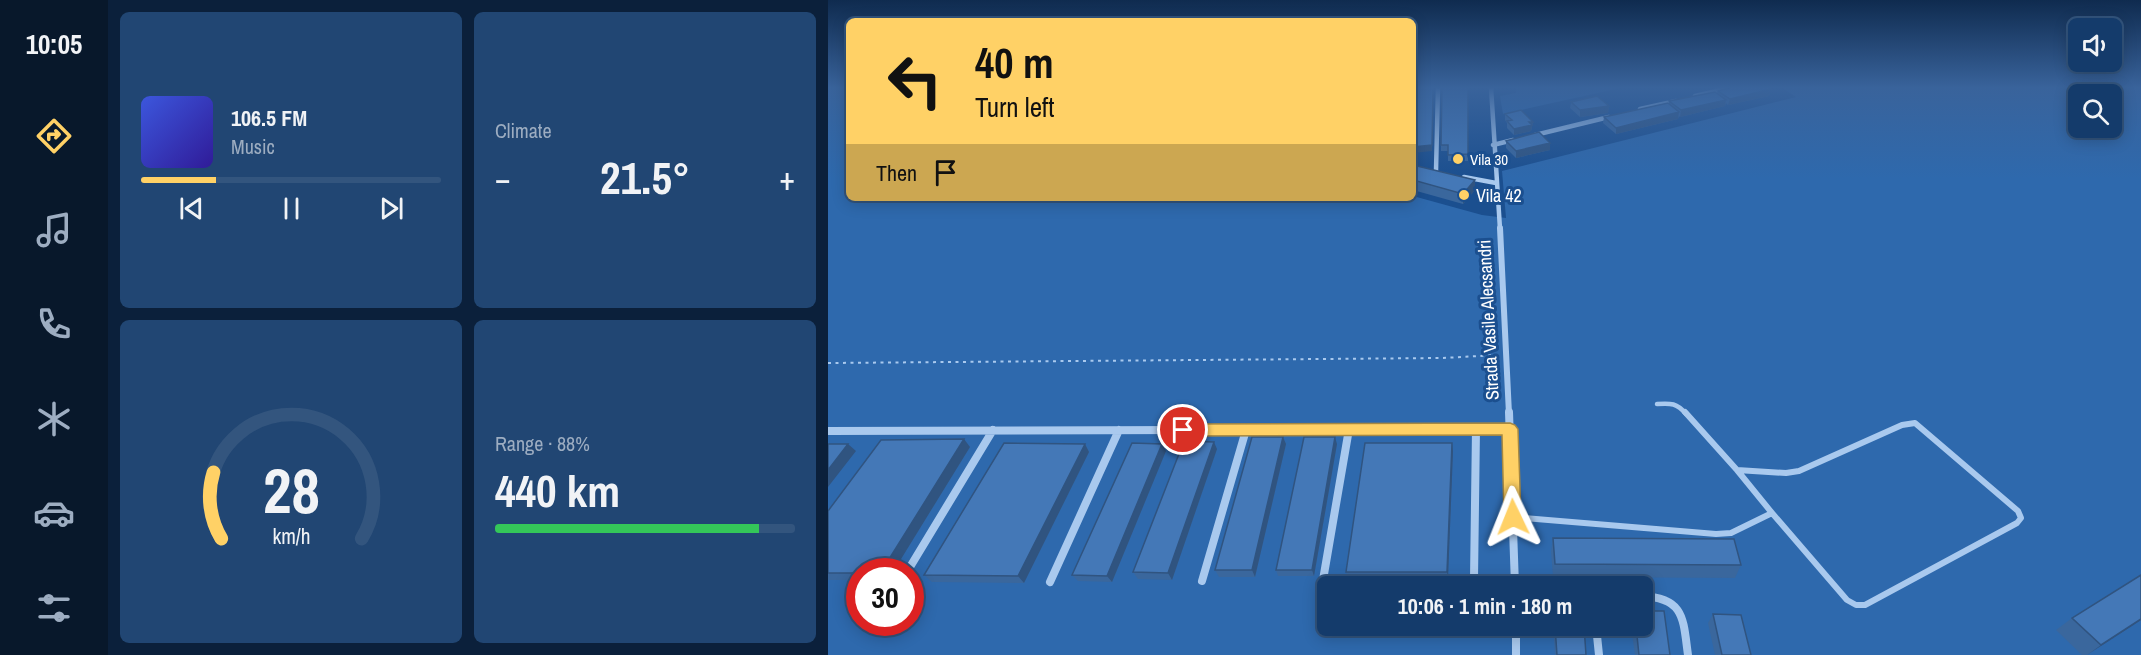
<!DOCTYPE html>
<meta charset="utf-8">
<style>
:root{--surface:#143b6b;--page:#214673;--text:#f1f3f6;--muted:#9dadc1;--line:#33557e;--accent:#ffd166}
body{margin:0;font-family:"Archivo Narrow",sans-serif;background:var(--page);color:var(--text);height:100vh;display:flex;flex-direction:column;font-size:22px;white-space:nowrap}
*{box-sizing:border-box;margin:0}
p{font-size:20px;color:var(--muted)}
.icon{flex:none;width:33px;height:33px;fill:none;stroke:currentColor;stroke-width:2;stroke-linecap:round;stroke-linejoin:round}
.map{position:relative;flex:1;overflow:hidden}
.details{display:flex;flex-direction:column;gap:12px;padding:12px;background:#0b203b;width:720px}
.details>*{flex:none}
.hud{position:absolute;left:18px;top:18px;width:570px;height:183px;border-radius:9px;box-shadow:0 3px 15px #0003,0 0 0 2px var(--line);background:#ffd166;color:#111;overflow:hidden}
.tools{position:absolute;left:1240px;top:18px;display:grid;gap:12px}
.tools a{display:grid;place-items:center;width:54px;height:54px;border-radius:9px;background:var(--surface);box-shadow:0 3px 15px #0003,0 0 0 2px var(--line);font-size:30px}
.speed{position:absolute;left:18px;top:558px;display:flex;gap:12px;font-size:30px;font-weight:700;text-align:center}
.speed>*{display:grid;place-content:center;width:78px;height:78px;border-radius:50%;background:var(--surface);box-shadow:0 3px 15px #0003,0 0 0 2px var(--line);line-height:1}
.speed .limit{border:9px solid #d22;background:#fff;color:#111}
.pin{position:absolute;display:grid;place-items:center;width:51px;height:51px;color:#fff;margin:-26px;border:3px solid #fff;border-radius:50%;box-shadow:0 2px 6px #0007}
.me{position:absolute;width:66px;margin:-33px;rotate:358deg;stroke-linejoin:round;filter:drop-shadow(0 0 4px #0008)}
.turn{display:flex;align-items:center;gap:21px;height:126px;padding:0 30px;font-size:27px}
.turn .icon{width:78px;height:78px;stroke-width:2.5}
.turn b{display:block;font-size:42px;line-height:51px}
.then{display:flex;align-items:center;height:57px;padding:0 30px;background:#0003;gap:12px;font-size:22px}
.big{font-size:45px;font-weight:700;line-height:1.1}
.details .card{flex:1;display:flex;flex-direction:column;justify-content:center;gap:9px;min-width:0;padding:0 21px;border-radius:9px;background:var(--page)}
.details .dial{align-items:center;gap:0}
.dial svg{height:156px;overflow:visible;fill:none;stroke:var(--line);stroke-width:7;stroke-linecap:round;text-anchor:middle}
.dial text{fill:var(--text);stroke:none}
.song{display:flex;align-items:center;gap:18px}
.cover{width:72px;height:72px;border-radius:9px;background:linear-gradient(135deg,hsl(230 70% 55%),hsl(250 70% 35%))}
.played{height:6px;border-radius:3px;background:linear-gradient(90deg,var(--accent) 25%,var(--line) 25%)}
.keys{display:flex;justify-content:space-around;direction:ltr}
.heat{display:flex;justify-content:space-between;align-items:center;font-size:33px;direction:ltr}
.charge{height:9px;border-radius:4px;background:linear-gradient(90deg,#34c759 88%,var(--line) 0)}
.details .tiles{flex:1;display:grid;gap:12px;grid-template-columns:repeat(2,1fr)}
.trip{position:absolute;left:489px;top:576px;width:336px;height:60px;border-radius:9px;background:var(--surface);box-shadow:0 3px 15px #0003,0 0 0 2px var(--line);font-weight:700;line-height:60px;text-align:center}
main{display:flex;flex:1;min-height:0}
.tabs{display:flex;flex-direction:column;width:108px;justify-content:space-around;align-items:center;background:#08182b;color:var(--muted)}
.tabs .icon{width:42px;height:42px}
.tabs .current{color:var(--accent)}
.tabs b{font-size:27px;color:var(--text)}
.map>svg:first-child{display:block}
.green{fill:#2e69ad;fill-rule:evenodd}
.lines{fill:none;stroke-linecap:round;stroke-linejoin:round}
.path{stroke:#a9c9ee;stroke-width:2;stroke-dasharray:3 4.5;stroke-linecap:butt}
.lane-far1{stroke:#a9c9ee;stroke-width:4.5}
.lane{stroke:#a9c9ee;stroke-width:6}
.street-far2{stroke:#a9c9ee;stroke-width:4.5}
.street-far1{stroke:#a9c9ee;stroke-width:6}
.street{stroke:#a9c9ee;stroke-width:8}
.wall{fill:#3a679d}
.shaded-wall{fill:#305480}
.building{fill:#4478b7;stroke:#305480;stroke-width:1.5}
.route{fill:#ffd166;stroke:#a68842;stroke-width:1.5}
.poi-dot{fill:#ffd166;stroke:#1b4f8f;stroke-width:2}
.labels{text-anchor:middle;dominant-baseline:central;stroke-width:6;stroke-linejoin:round;paint-order:stroke}
.far-poi-label{font-size:15px;fill:#fff;stroke:#1b4f8f;text-anchor:start}
.poi-label{font-size:18px;fill:#fff;stroke:#1b4f8f;text-anchor:start}
.street-label{font-size:18px;fill:#fff;stroke:#1b4f8f}
</style>
<main>
<nav class="tabs">
<b>10:05</b>
<svg class="icon current" aria-label="directions" viewBox="0 0 24 24"><path d="M12 3l9 9-9 9-9-9zM9 14v-3h6M13 9l2 2-2 2"/></svg>
<svg class="icon" aria-label="music" viewBox="0 0 24 24"><path d="M9 18V5l10-2v13"/><circle cx="6" cy="18" r="3"/><circle cx="16" cy="16" r="3"/></svg>
<svg class="icon" aria-label="phone" viewBox="0 0 24 24"><path d="M5 4h4l2 5-3 2q2 4 5 5l2-3 5 2v4C11 20 4 13 5 4z"/></svg>
<svg class="icon" aria-label="climate" viewBox="0 0 24 24"><path d="M12 3v18M4 7l16 10M4 17L20 7"/></svg>
<svg class="icon" aria-label="car" viewBox="0 0 24 24"><path d="M5 17H2v-5l4-1 3-4h7l3 4 3 1v5h-3M9 17h6M6 11h13"/><circle cx="7" cy="17" r="2"/><circle cx="17" cy="17" r="2"/></svg>
<svg class="icon" aria-label="filters" viewBox="0 0 24 24"><path d="M4 7h16M4 17h16"/><circle cx="9" cy="7" r="2"/><circle cx="15" cy="17" r="2"/></svg>
</nav>
<section class="details">
<div class="tiles">
<div class="card">
<div class="song"><i class="cover"></i><div><b>106.5 FM</b><p>Music</p></div></div>
<div class="played"></div>
<div class="keys"><svg class="icon" aria-label="previous" viewBox="0 0 24 24"><path d="M18 5L8 12l10 7zM5 5v14"/></svg><svg class="icon" aria-label="pause" viewBox="0 0 24 24"><path d="M8 5v14M16 5v14"/></svg><svg class="icon" aria-label="next" viewBox="0 0 24 24"><path d="M6 5l10 7-10 7zM19 5v14"/></svg></div>
</div>
<div class="card"><p>Climate</p>
<div class="heat"><a>−</a><b class="big">21.5°</b><a>+</a></div>
</div>
<div class="card dial"><svg viewBox="0 0 100 80">
<path d="M14 69A42 42 0 1 1 86 69"/>
<path d="M14 69A42 42 0 0 1 10 35" stroke="#ffd166"/>
<text x="50" y="56" font-size="32" font-weight="700">28</text>
<text x="50" y="72" font-size="11">km/h</text>
</svg></div>
<div class="card"><p>Range · 88%</p><b class="big">440 km</b><div class="charge"></div></div>
</div>
</section>
<div class="map">
<svg width="1313" height="655" viewBox="0 0 1313 655">
<rect width="100%" height="100%" fill="#1b4f8f"/>
<!-- green -->
<path class="green" d="M0,87H21V198L585,196L654,215L678,218L674,171L968,97L953,87H1313V655H0ZM1251,94H1284V128H1251ZM32,572H82V622H32ZM500,586H814V626H500Z
M688,87H797L675,114L672,96L688,93Z"/>
<g class="lines">
<!-- path -->
<path class="path" d="M0,363L615,358L668,355"/>
<!-- lane-far1 -->
<path class="lane-far1" d="M829,404C843,403 849,403 858,414"/>
<!-- lane -->
<path class="lane" d="M857,412L909,470L958,473L971,471L1074,425L1087,423L1190,511L1193,518L1189,523L1037,605H1028L1019,600L944,513
M685,517L888,534L903,533L944,513L909,470"/>
<!-- street-far2 -->
<path class="street-far2" d="M663,87L672,229
M867,96L905,87
M812,109L848,101
M707,135L781,117
M665,145L685,140
M608,171L610,87
M636,177L668,183"/>
<!-- street-far1 -->
<path class="street-far1" d="M672,228L681,414"/>
<!-- street -->
<path class="street" d="M681,412L687,586
M0,431L682,429
M79,572L165,430
M646,579L648,429
M495,580L521,429
M374,581L418,430
M222,582L291,430
M814,596C857,598 855,619 860,655
M688,626V655
M768,626L771,655"/>
</g>
<!-- wall -->
<path class="wall" d="M640,87V161H620V151H613V145Z
M943,89L941,96L900,105L898,103L897,106L852,117L851,116L850,119L788,134L775,123L776,117L841,104V101L889,93L890,91Z
M743,102L781,106L780,113L752,117L742,108Z
M677,114L705,122L703,131L686,135L679,128V123L677,120Z
M678,141L722,143V150L688,158L678,148Z
M585,165L647,180V190L635,204L585,190Z
M455,437L458,444L427,577H391L387,570Z
M257,444L261,452L196,583L104,582L96,575Z
M509,444L486,576H450L448,570Z
M142,447L65,572H32V580H0V511Z
M389,449L344,580L310,579L305,572Z
M338,451L284,582L250,581L244,575Z
M625,451L620,579L520,578L518,572Z
M725,538L913,565L907,578L725,577L723,551Z
M1313,575V620L1259,655H1254L1228,630L1244,618Z
M885,614L923,655H887L880,623Z
M725,626H756L758,655H727Z
M803,626H814L842,655H807Z"/>
<!-- shaded-wall -->
<path class="shaded-wall" d="M605,87L604,151L585,153V147Z
M943,89L941,96L900,105L902,99Z
M898,100L897,106L852,117L853,110Z
M781,106L780,113L752,117V110Z
M851,112L850,119L788,134V128Z
M701,122H705L703,131L686,135V129Z
M722,143V150L688,158V151Z
M647,180V190L635,204V194Z
M455,437L458,444L427,577L424,570Z
M507,437L509,444L486,576L484,570Z
M136,439L142,447L65,572H53Z
M386,442L389,449L344,580L340,573Z
M624,443L625,451L620,579L619,572Z
M20,444L28,451L0,487V470Z
M257,444L261,452L196,583L190,576Z
M334,444L338,451L284,582L279,576Z
M1313,619V620L1259,655L1273,645Z"/>
<!-- building -->
<path class="building" d="M585,87H605L604,145L585,147Z
M614,87H640V154L620,155V145H613Z
M905,87H939L943,89L902,99L890,91Z
M887,92L898,100L853,110L841,101Z
M769,96L781,106L752,110L743,102Z
M840,103L851,112L788,128L776,117Z
M693,110L705,122H701L704,125L686,129L679,121L684,120L677,114Z
M711,132L722,143L688,151L678,141Z
M585,165L647,180L635,194L585,180Z
M424,437H455L424,570H387Z
M476,437H507L484,570H448Z
M136,439L53,572H32V573H0V511L53,440Z
M356,441L386,442L340,573L305,572Z
M176,443L257,444L190,576L96,575Z
M304,443L334,444L279,576L244,575Z
M537,443H624L619,572H518Z
M0,444H20L0,470Z
M725,538L906,539L913,565L727,564Z
M1313,575V619L1273,645L1244,618Z
M814,611H836L842,655H811L808,626H814Z
M885,614L913,615L923,655H894Z
M727,626H756L758,655H729Z"/>
<!-- sky -->
<linearGradient id="sky" x2="0" y2="1"><stop stop-color="#0f2b4f"/><stop offset="0.49" stop-color="#39639b"/><stop offset="1" stop-color="#39639b" stop-opacity="0"/></linearGradient>
<rect width="1313" height="179" fill="url(#sky)"/>
<!-- route -->
<path class="route" d="M682,423L687,425L690,429L693,517L691,522L685,525L678,522L676,517L674,435L355,436L349,434L347,430L349,425L355,424Z"/>
<!-- markers -->
<g class="poi-dot">
<circle cx="630" cy="159" r="6"/>
<circle cx="636" cy="195" r="6"/>
</g>
<g class="labels">
<!-- far-poi labels -->
<g class="far-poi-label">
<text x="642" y="159">Vila 30</text>
</g>
<!-- poi labels -->
<g class="poi-label">
<text x="648" y="195">Vila 42</text>
</g>
<!-- street labels -->
<g class="street-label">
<text transform="translate(660 320) rotate(-93)">Strada Vasile Alecsandri</text>
</g>
</g>
</svg>
<div class="tools">
<a><svg class="icon" aria-label="sound" viewBox="0 0 24 24"><path d="M4 9h4l5-4v14l-5-4H4zM17 9q2 3 0 6"/></svg></a>
<a><svg class="icon" aria-label="search" viewBox="0 0 24 24"><circle cx="10" cy="10" r="6"/><path d="M15 15l6 6"/></svg></a>
</div>
<div class="speed"><div class="limit">30</div></div>
<div class="pin" style="left:355px;top:430px;background:#d93025"><svg class="icon" aria-label="arrive" viewBox="0 0 24 24"><path d="M6 21V4h12l-3 4 3 4H6"/></svg></div>
<svg class="me" style="left:685px;top:517px" viewBox="-20 -20 40 40"><path d="M0-17L14 15 0 8-14 15z" fill="#ffd166" stroke="#fff" stroke-width="4"/></svg>
<div class="trip">10:06 · 1 min · 180 m</div>
<div class="hud">
<div class="turn"><svg class="icon" aria-label="left" viewBox="0 0 24 24"><path d="M17 20v-9H6M10 6l-5 5 5 5"/></svg><div><b>40 m</b>Turn left</div></div>
<div class="then">Then<svg class="icon" aria-label="arrive" viewBox="0 0 24 24"><path d="M6 21V4h12l-3 4 3 4H6"/></svg></div>
</div>
</div>
</main>
